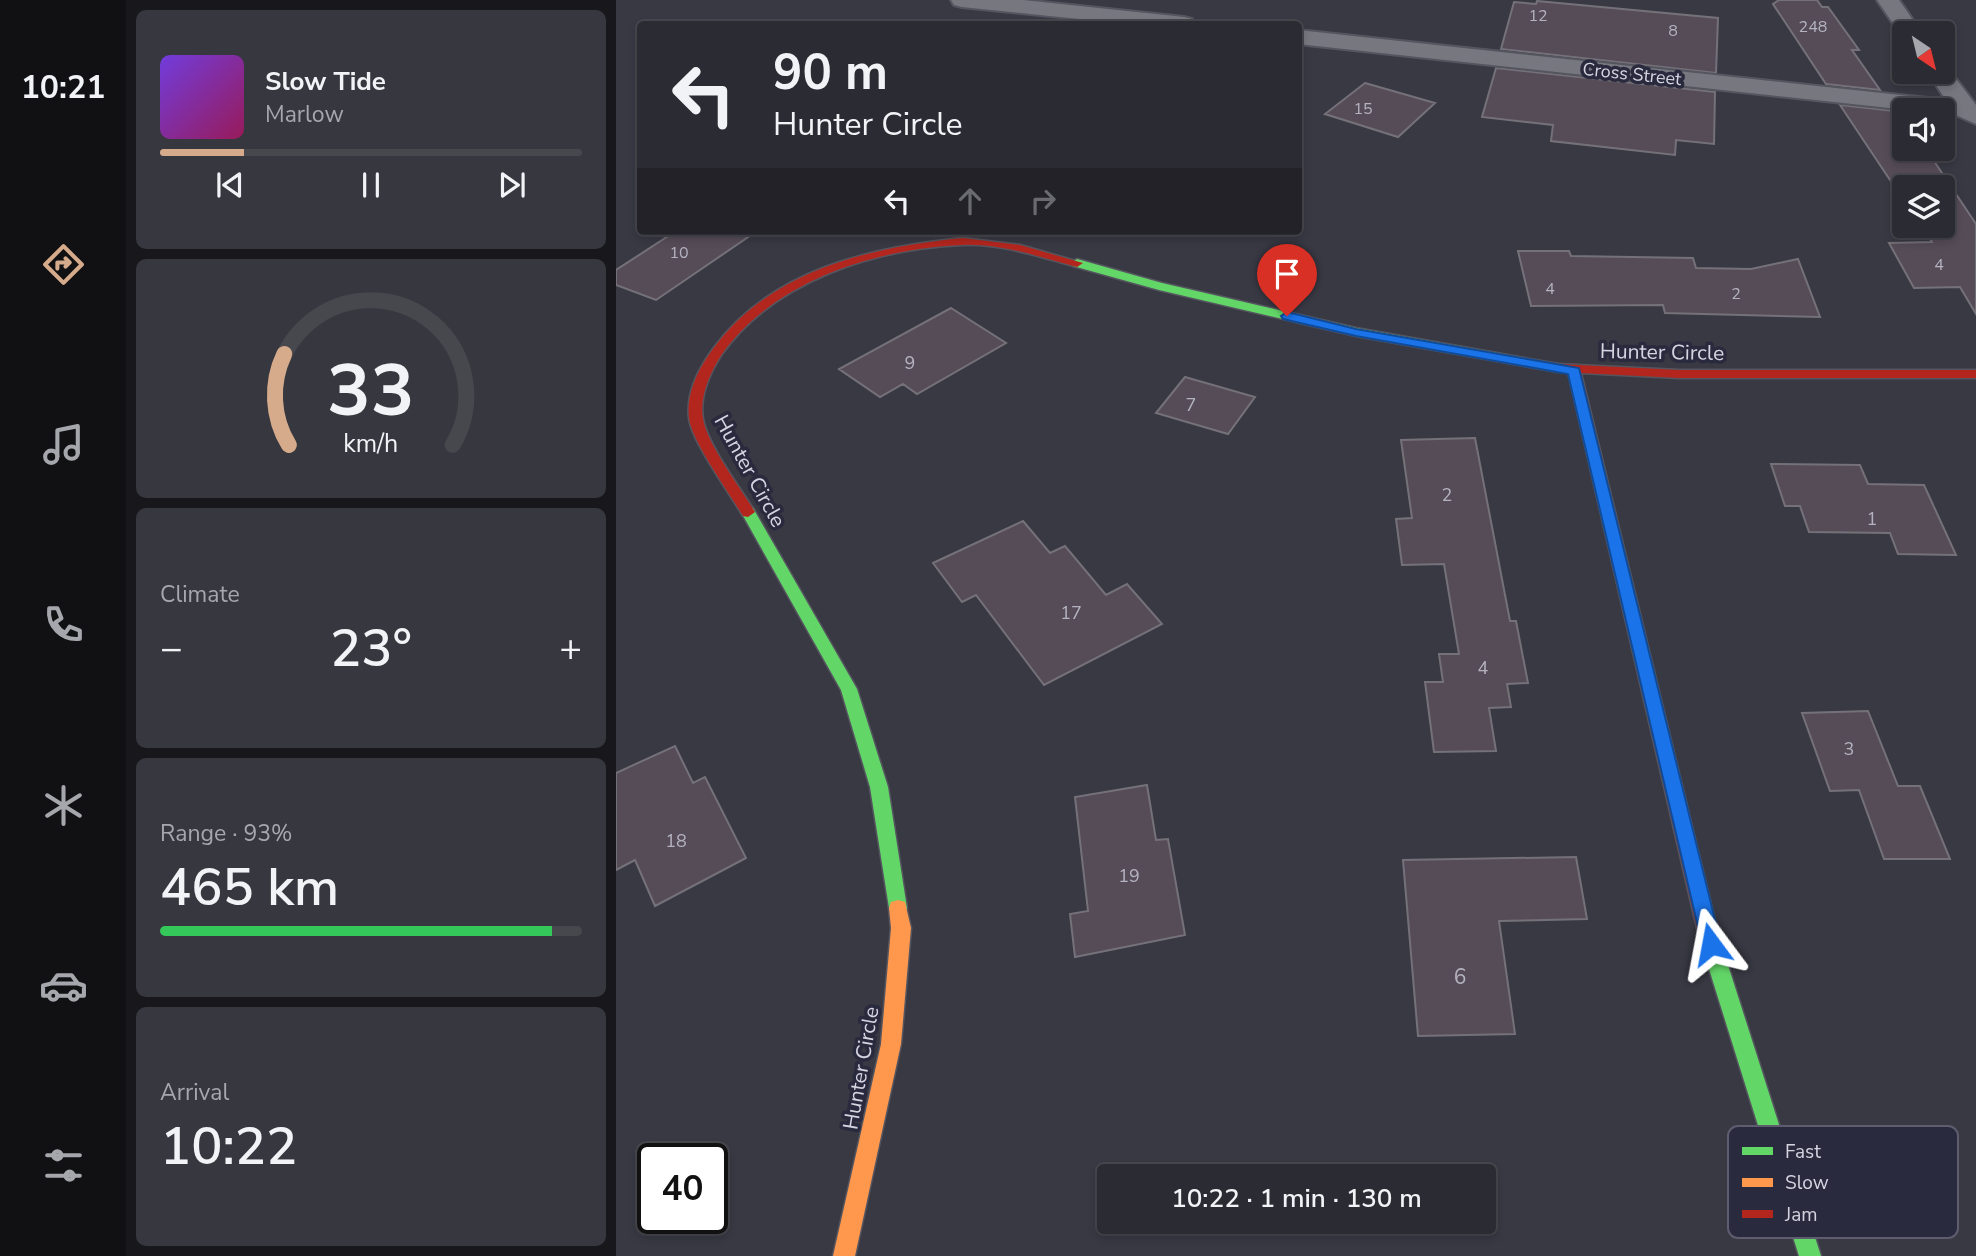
<!DOCTYPE html>
<meta charset="utf-8">
<style>
:root{--surface:#2b2b33;--page:#37373f;--text:#f1f3f6;--muted:#a6a7ac;--line:#47474e;--accent:#d6ab8b}
body{margin:0;font-family:"Nunito Sans",sans-serif;background:var(--page);color:var(--text);height:100vh;display:flex;flex-direction:column;font-size:26px;white-space:nowrap}
*{box-sizing:border-box;margin:0}
p{font-size:23px;color:var(--muted)}
.icon{flex:none;width:38px;height:38px;fill:none;stroke:currentColor;stroke-width:2;stroke-linecap:round;stroke-linejoin:round}
.map{position:relative;flex:1;overflow:hidden}
.details{display:flex;flex-direction:column;gap:10px;padding:10px;background:#18181c;width:490px}
.details>*{flex:none}
.hud{position:absolute;left:21px;top:21px;width:665px;height:214px;border-radius:7px;box-shadow:0 4px 10px #0003,0 0 0 2px var(--line);background:#2b2b33;color:var(--text);overflow:hidden}
.needle{width:46px;rotate:145deg}
.controls{position:absolute;left:1276px;top:21px;display:grid;gap:14px}
.controls a{display:grid;place-items:center;width:63px;height:63px;border-radius:7px;background:var(--surface);box-shadow:0 4px 10px #0003,0 0 0 2px var(--line);font-size:35px}
.speed{position:absolute;left:21px;top:1143px;display:flex;gap:14px;font-size:35px;font-weight:700;text-align:center}
.speed>*{display:grid;place-content:center;width:91px;height:91px;border-radius:50%;background:var(--surface);box-shadow:0 4px 10px #0003,0 0 0 2px var(--line);line-height:1}
.speed .limit{border:4px solid #111;border-radius:10px;background:#fff;color:#111}
.pin{position:absolute;display:grid;place-items:center;width:60px;height:60px;color:#fff;margin:-72px -30px;border-radius:50% 50% 50% 0;rotate:-45deg;box-shadow:0 0 7px #0007}
.pin .icon{rotate:45deg}
.me{position:absolute;width:77px;margin:-38px;rotate:347deg;stroke-linejoin:round;filter:drop-shadow(0 0 5px #0008)}
.turn{display:flex;align-items:center;gap:24px;height:147px;padding:0 21px;font-size:32px}
.turn .icon{width:91px;height:91px;stroke-width:2.5}
.turn b{display:block;font-size:49px;line-height:60px}
.lanes{display:flex;align-items:center;height:66px;padding:0 21px;background:#0003;justify-content:center;gap:35px;direction:ltr}
.lanes .off{opacity:.35}
.big{font-size:52px;font-weight:600;line-height:1.1}
.details .widget{flex:1;display:flex;flex-direction:column;justify-content:center;gap:10px;min-width:0;padding:0 24px;border-radius:10px;background:var(--page)}
.details .dial{align-items:center;gap:0}
.dial svg{height:182px;overflow:visible;fill:none;stroke:var(--line);stroke-width:7;stroke-linecap:round;text-anchor:middle}
.dial text{fill:var(--text);stroke:none}
.song{display:flex;align-items:center;gap:21px}
.cover{width:84px;height:84px;border-radius:10px;background:linear-gradient(135deg,hsl(260 70% 55%),hsl(330 70% 35%))}
.played{height:7px;border-radius:4px;background:linear-gradient(90deg,var(--accent) 20%,var(--line) 20%)}
.keys{display:flex;justify-content:space-around;direction:ltr}
.heat{display:flex;justify-content:space-between;align-items:center;font-size:38px;direction:ltr}
.charge{height:10px;border-radius:5px;background:linear-gradient(90deg,#34c759 93%,var(--line) 0)}
.trip{position:absolute;left:481px;top:1164px;width:399px;height:70px;border-radius:7px;background:var(--surface);box-shadow:0 4px 10px #0003,0 0 0 2px var(--line);font-weight:600;line-height:70px;text-align:center}
main{display:flex;flex:1;min-height:0}
.tabs{display:flex;flex-direction:column;width:126px;justify-content:space-around;align-items:center;background:#111114;color:var(--muted)}
.tabs .icon{width:49px;height:49px}
.tabs .active{color:var(--accent)}
.tabs b{font-size:32px;color:var(--text)}
.map>svg:first-child{display:block}
.building{fill:#554c58;stroke:#757178;stroke-width:2}
.lines{fill:none;stroke-linecap:round;stroke-linejoin:round}
.street-casing{stroke:#55555f;stroke-width:4}
.fast-casing{stroke:#55555f;stroke-width:3}
.slow-casing{stroke:#55555f;stroke-width:3}
.jam-casing{stroke:#55555f;stroke-width:3}
.street{fill:#777780;fill-rule:evenodd}
.fast{fill:#63d668;fill-rule:evenodd}
.slow{fill:#ff974d;fill-rule:evenodd}
.jam{fill:#b3261e;fill-rule:evenodd}
.route{fill:#1a73e8;stroke:#114b97;stroke-width:2}
.labels{text-anchor:middle;dominant-baseline:central;stroke-width:7;stroke-linejoin:round;paint-order:stroke}
.far-number-label{font-size:16px;fill:#b5b3c0}
.far-street-label{font-size:18px;fill:#d5d5e2;stroke:#2a2a3e}
.number-label{font-size:18px;fill:#b5b3c0}
.street-label{font-size:21px;fill:#d5d5e2;stroke:#2a2a3e}
.near-number-label{font-size:21px;fill:#b5b3c0}
.key{fill:#2a2a3e;stroke:#5d5d6f;stroke-width:2}
.key-label{font-size:19px;fill:#d5d5e2}
</style>
<main>
<nav class="tabs">
<b>10:21</b>
<svg class="icon active" aria-label="directions" viewBox="0 0 24 24"><path d="M12 3l9 9-9 9-9-9zM9 14v-3h6M13 9l2 2-2 2"/></svg>
<svg class="icon" aria-label="music" viewBox="0 0 24 24"><path d="M9 18V5l10-2v13"/><circle cx="6" cy="18" r="3"/><circle cx="16" cy="16" r="3"/></svg>
<svg class="icon" aria-label="phone" viewBox="0 0 24 24"><path d="M5 4h4l2 5-3 2q2 4 5 5l2-3 5 2v4C11 20 4 13 5 4z"/></svg>
<svg class="icon" aria-label="climate" viewBox="0 0 24 24"><path d="M12 3v18M4 7l16 10M4 17L20 7"/></svg>
<svg class="icon" aria-label="car" viewBox="0 0 24 24"><path d="M5 17H2v-5l4-1 3-4h7l3 4 3 1v5h-3M9 17h6M6 11h13"/><circle cx="7" cy="17" r="2"/><circle cx="17" cy="17" r="2"/></svg>
<svg class="icon" aria-label="filters" viewBox="0 0 24 24"><path d="M4 7h16M4 17h16"/><circle cx="9" cy="7" r="2"/><circle cx="15" cy="17" r="2"/></svg>
</nav>
<section class="details">
<div class="widget">
<div class="song"><i class="cover"></i><div><b>Slow Tide</b><p>Marlow</p></div></div>
<div class="played"></div>
<div class="keys"><svg class="icon" aria-label="previous" viewBox="0 0 24 24"><path d="M18 5L8 12l10 7zM5 5v14"/></svg><svg class="icon" aria-label="pause" viewBox="0 0 24 24"><path d="M8 5v14M16 5v14"/></svg><svg class="icon" aria-label="next" viewBox="0 0 24 24"><path d="M6 5l10 7-10 7zM19 5v14"/></svg></div>
</div>
<div class="widget dial"><svg viewBox="0 0 100 80">
<path d="M14 69A42 42 0 1 1 86 69"/>
<path d="M14 69A42 42 0 0 1 12 29" stroke="#d6ab8b"/>
<text x="50" y="56" font-size="32" font-weight="700">33</text>
<text x="50" y="72" font-size="11">km/h</text>
</svg></div>
<div class="widget"><p>Climate</p>
<div class="heat"><a>−</a><b class="big">23°</b><a>+</a></div>
</div>
<div class="widget"><p>Range · 93%</p><b class="big">465 km</b><div class="charge"></div></div>
<div class="widget"><p>Arrival</p><b class="big">10:22</b></div>
</section>
<div class="map">
<svg width="1360" height="1256" viewBox="0 0 1360 1256">
<rect width="100%" height="100%" fill="#393944"/>
<!-- building -->
<path class="building" d="M1163,0H1201L1206,7H1212L1243,50H1236L1264,90L1210,84L1157,4Z
M921,1L1102,18L1100,73L885,49L898,2L920,4Z
M880,68L1099,92L1098,144L1060,140L1059,155L935,141L937,125L866,117Z
M749,83L819,103L782,137L709,114Z
M1224,105L1279,111L1288,124V149H1310L1360,224V314L1344,287L1298,288L1273,243L1316,242L1306,226H1326V187H1288V201Z
M60,231H141L40,300L0,285V270Z
M902,251H953L955,256L1077,258L1080,268L1135,269L1182,259L1204,317L1049,313L1047,305L915,306Z
M335,308L390,343L301,394L287,384L264,397L223,369Z
M569,377L639,397L612,434L540,413Z
M859,438L894,621H900L912,683L891,684L895,707L873,708L880,751L818,752L809,682H827L823,654H843L828,564L786,565L780,519L796,518L785,440Z
M1155,464L1244,465L1252,484L1308,485L1340,555L1282,554L1274,533L1193,532L1184,506H1169Z
M407,521L434,553L449,546L490,595L511,584L546,624L428,685L360,595L346,602L317,563Z
M1252,711L1282,786H1304L1334,859H1268L1243,790L1214,791L1186,713Z
M59,746L77,783L89,777L130,858L39,906L19,860L0,870V773Z
M531,785L540,840L552,839L569,935L459,957L454,914L472,911L459,797Z
M960,857L971,919L883,921L899,1034L802,1036L787,860Z"/>
<g class="lines">
<defs>
<path id="street" d="M335,0H407L568,17L576,19L579,24H511L346,7L338,5Z
M1261,0H1283L1306,33H1288L1287,38Z
M682,30L1330,100L1311,72H1326V66L1331,67L1360,105V124L1342,116L1326,114V110H1292L682,44Z"/>
<path id="fast" d="M461,259L546,283L740,328L942,364L948,368L942,372L740,336L543,290L457,266L455,263Z
M132,507L137,508L241,689L272,787L291,908L289,914L282,916L275,914L273,908L254,787L225,690L125,512Z
M1093,928L1100,931L1103,937L1205,1256H1183L1083,937L1086,931Z"/>
<path id="slow" d="M282,900L289,902L295,928L285,1044L239,1256H217L265,1044L275,928L273,908L275,902Z"/>
<path id="jam" d="M347,238L404,245L467,263L461,267C424,257 384,243 346,245C259,249 159,280 106,354C94,372 83,397 87,419C91,444 125,489 139,512L132,517L127,516C113,492 76,442 73,418C70,393 83,368 97,349C154,270 255,247 347,238Z
M942,364L1063,370H1360V378H1063L965,373L1103,937L1100,943L1093,946L1086,943L1083,937L952,372L937,371V365Z"/>
</defs>
<!-- street casing -->
<use href="#street" class="street-casing"/>
<!-- fast casing -->
<use href="#fast" class="fast-casing"/>
<!-- slow casing -->
<use href="#slow" class="slow-casing"/>
<!-- jam casing -->
<use href="#jam" class="jam-casing"/>
<!-- street -->
<use href="#street" class="street"/>
<!-- fast -->
<use href="#fast" class="fast"/>
<!-- slow -->
<use href="#slow" class="slow"/>
<!-- jam -->
<use href="#jam" class="jam"/>
</g>
<!-- route -->
<path class="route" d="M671,312L740,329L963,368L1105,944L1102,950L1095,953L1088,950L1086,944L952,374L740,336L667,319L665,316Z"/>
<g class="labels">
<!-- far-number labels -->
<g class="far-number-label">
<text x="922" y="16">12</text>
<text x="1197" y="27">248</text>
<text x="1057" y="31">8</text>
<text x="747" y="109">15</text>
<text x="63" y="253">10</text>
<text x="1323" y="265">4</text>
<text x="934" y="289">4</text>
<text x="1120" y="294">2</text>
</g>
<!-- far-street labels -->
<g class="far-street-label">
<text transform="translate(1016 74) rotate(6)">Cross Street</text>
</g>
<!-- number labels -->
<g class="number-label">
<text x="294" y="363">9</text>
<text x="575" y="405">7</text>
<text x="831" y="495">2</text>
<text x="1256" y="519">1</text>
<text x="455" y="613">17</text>
<text x="867" y="668">4</text>
<text x="1233" y="749">3</text>
<text x="60" y="841">18</text>
<text x="513" y="876">19</text>
</g>
<!-- street labels -->
<g class="street-label">
<text transform="translate(1046 352) rotate(1)">Hunter Circle</text>
<text transform="translate(134 471) rotate(61)">Hunter Circle</text>
<text transform="translate(245 1068) rotate(-80)">Hunter Circle</text>
</g>
<!-- near-number labels -->
<g class="near-number-label">
<text x="844" y="977">6</text>
</g>
</g>
<!-- legend -->
<rect x="1112" y="1126" width="230" height="112" rx="10" class="key"/>
<rect x="1126" y="1147" width="31" height="8" fill="#63d668"/>
<rect x="1126" y="1178" width="31" height="9" fill="#ff974d"/>
<rect x="1126" y="1210" width="31" height="8" fill="#b3261e"/>
<g class="key-label">
<text x="1169" y="1158">Fast</text>
<text x="1169" y="1189">Slow</text>
<text x="1169" y="1221">Jam</text>
</g>
</svg>
<div class="controls">
<a><svg class="needle" viewBox="-14 -14 28 28"><path d="M0-13l5 13h-10z" fill="#e53935"/><path d="M0 13l5-13h-10z" fill="#a6a7ac"/></svg></a>
<a><svg class="icon" aria-label="sound" viewBox="0 0 24 24"><path d="M4 9h4l5-4v14l-5-4H4zM17 9q2 3 0 6"/></svg></a>
<a><svg class="icon" aria-label="layers" viewBox="0 0 24 24"><path d="M12 4l9 5-9 5-9-5zM3 14l9 5 9-5"/></svg></a>
</div>
<div class="speed"><div class="limit">40</div></div>
<div class="pin" style="left:671px;top:316px;background:#d93025"><svg class="icon" aria-label="arrive" viewBox="0 0 24 24"><path d="M6 21V4h12l-3 4 3 4H6"/></svg></div>
<svg class="me" style="left:1095px;top:944px" viewBox="-20 -20 40 40"><path d="M0-17L14 15 0 8-14 15z" fill="#1a73e8" stroke="#fff" stroke-width="4"/></svg>
<div class="trip">10:22 · 1 min · 130 m</div>
<div class="hud">
<div class="turn"><svg class="icon" aria-label="left" viewBox="0 0 24 24"><path d="M17 20v-9H6M10 6l-5 5 5 5"/></svg><div><b>90 m</b>Hunter Circle</div></div>
<div class="lanes"><svg class="icon" aria-label="left" viewBox="0 0 24 24"><path d="M17 20v-9H6M10 6l-5 5 5 5"/></svg><svg class="icon off" aria-label="ahead" viewBox="0 0 24 24"><path d="M12 20V5M6 11l6-6 6 6"/></svg><svg class="icon off" aria-label="right" viewBox="0 0 24 24"><path d="M7 20v-9h11M14 6l5 5-5 5"/></svg></div>
</div>
</div>
</main>
